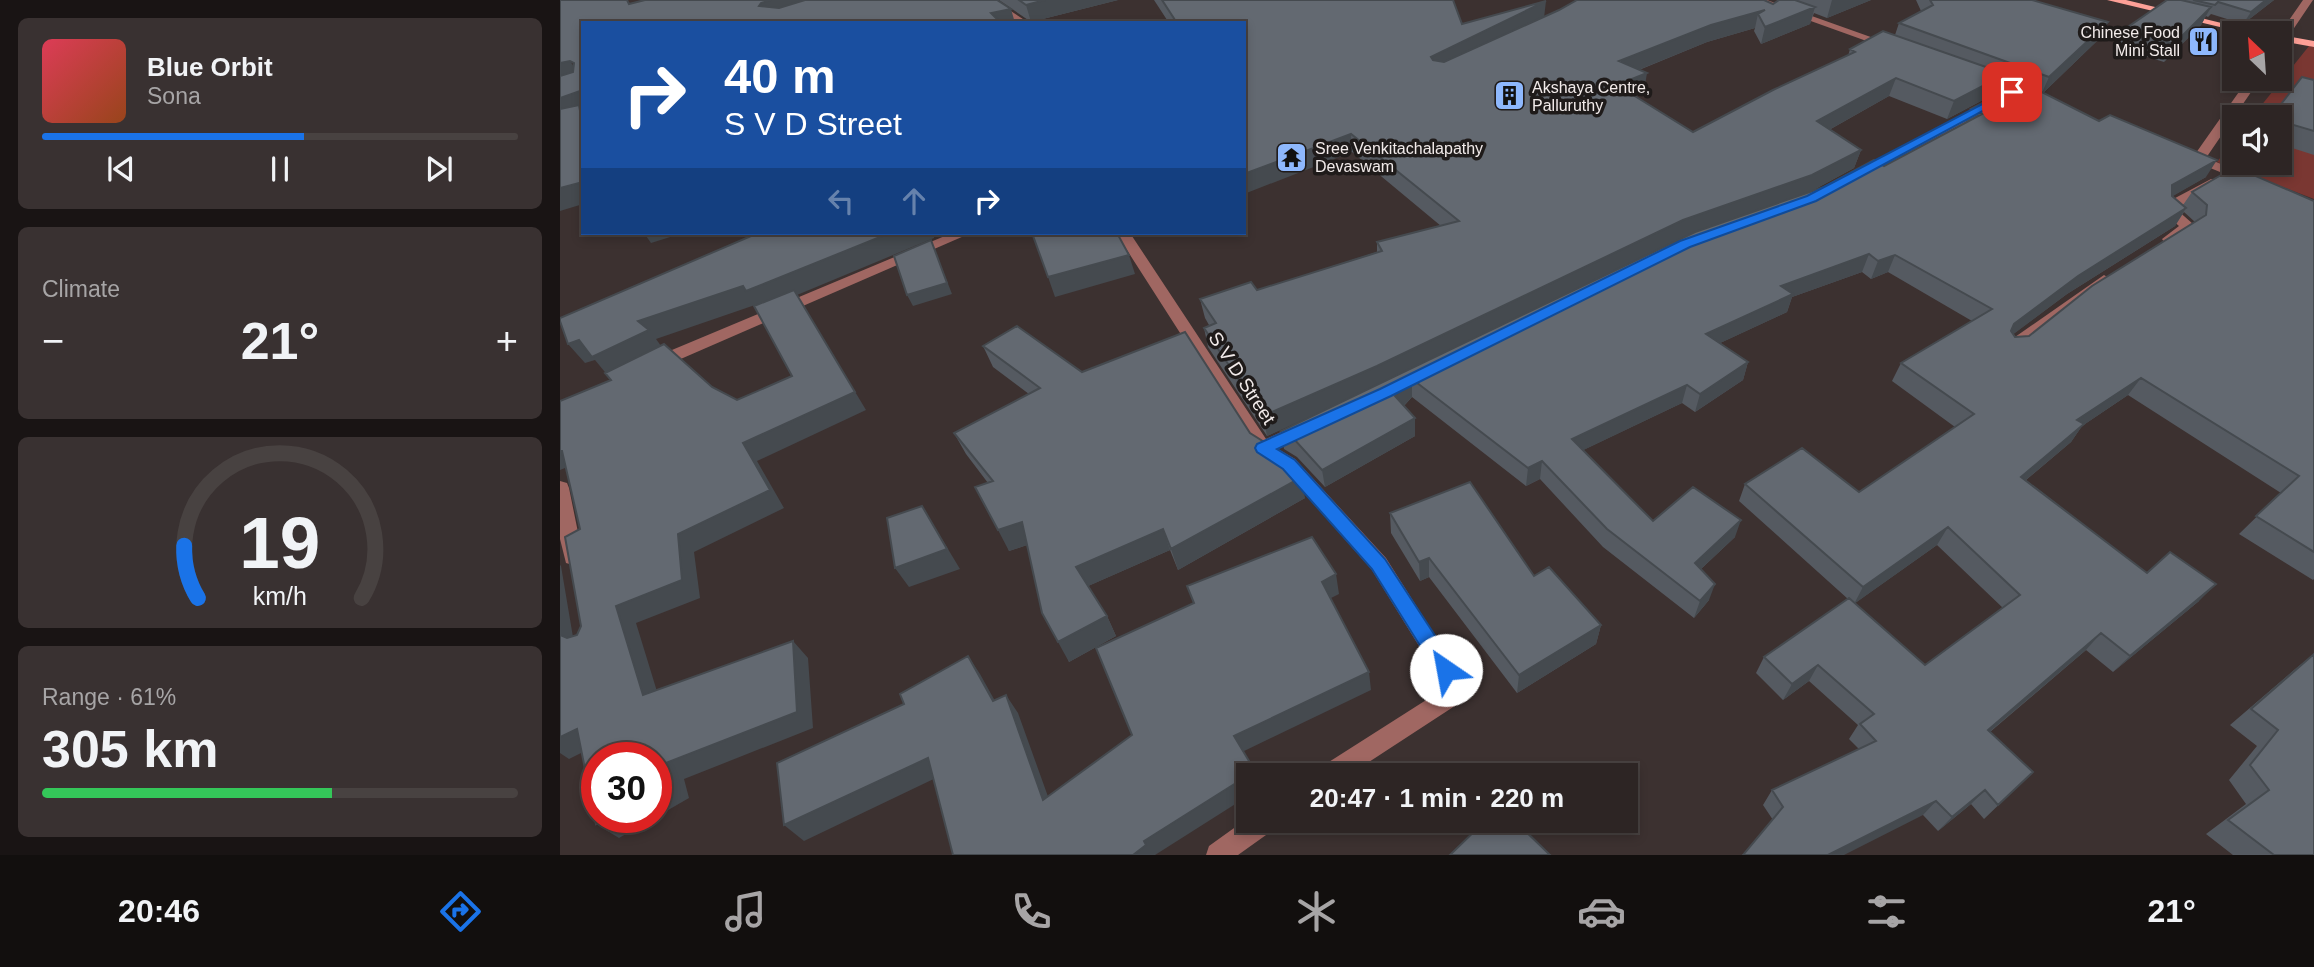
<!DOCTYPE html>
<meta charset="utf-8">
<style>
:root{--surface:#2d2524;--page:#393131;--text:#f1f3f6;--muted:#a7a5a6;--line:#484241;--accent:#1a73e8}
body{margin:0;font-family:Arial,sans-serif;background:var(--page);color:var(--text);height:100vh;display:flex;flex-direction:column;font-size:26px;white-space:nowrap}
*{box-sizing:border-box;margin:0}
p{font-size:23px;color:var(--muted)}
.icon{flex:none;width:38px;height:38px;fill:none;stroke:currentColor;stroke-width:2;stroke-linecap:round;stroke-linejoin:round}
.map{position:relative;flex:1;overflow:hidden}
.sheet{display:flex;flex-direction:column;gap:18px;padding:18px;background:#191414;width:560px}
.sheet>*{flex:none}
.guide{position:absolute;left:21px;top:21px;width:665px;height:214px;border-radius:0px;box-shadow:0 4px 10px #0003,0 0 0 2px var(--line);background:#1a4fa0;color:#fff;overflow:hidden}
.needle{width:46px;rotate:335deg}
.buttons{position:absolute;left:1662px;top:21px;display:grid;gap:14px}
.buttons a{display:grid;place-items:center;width:70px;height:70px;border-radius:0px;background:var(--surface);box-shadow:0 4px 10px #0003,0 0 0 2px var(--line);font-size:35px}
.speed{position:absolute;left:21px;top:742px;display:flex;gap:14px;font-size:35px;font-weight:700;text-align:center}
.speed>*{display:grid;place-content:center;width:91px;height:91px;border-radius:50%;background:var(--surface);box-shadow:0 4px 10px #0003,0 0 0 2px var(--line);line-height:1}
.speed .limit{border:10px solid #d22;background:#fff;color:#111}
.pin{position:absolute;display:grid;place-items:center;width:60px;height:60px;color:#fff;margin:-30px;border-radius:14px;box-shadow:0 4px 10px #0006}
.me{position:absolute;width:77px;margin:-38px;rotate:327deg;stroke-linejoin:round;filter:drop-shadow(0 0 5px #0008)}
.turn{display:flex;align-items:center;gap:24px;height:147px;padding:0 28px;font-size:32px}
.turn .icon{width:91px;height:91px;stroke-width:2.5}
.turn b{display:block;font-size:49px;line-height:60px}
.lanes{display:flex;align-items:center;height:66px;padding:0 28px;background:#0003;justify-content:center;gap:35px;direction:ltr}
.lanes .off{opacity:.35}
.big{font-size:52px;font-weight:800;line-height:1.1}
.sheet .card{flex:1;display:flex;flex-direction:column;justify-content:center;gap:10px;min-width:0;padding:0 24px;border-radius:10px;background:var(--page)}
.sheet .dial{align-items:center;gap:0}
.dial svg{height:182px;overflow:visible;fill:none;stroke:var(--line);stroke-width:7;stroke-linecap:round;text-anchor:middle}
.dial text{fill:var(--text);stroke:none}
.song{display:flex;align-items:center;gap:21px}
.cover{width:84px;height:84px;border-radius:10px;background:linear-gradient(135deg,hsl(350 70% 55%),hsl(20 70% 35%))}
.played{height:7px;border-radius:4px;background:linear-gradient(90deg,var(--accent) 55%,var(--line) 55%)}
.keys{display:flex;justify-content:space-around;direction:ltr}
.heat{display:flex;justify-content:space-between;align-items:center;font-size:38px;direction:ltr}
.charge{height:10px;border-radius:5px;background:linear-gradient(90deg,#34c759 61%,var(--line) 0)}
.trip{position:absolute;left:676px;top:763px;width:402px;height:70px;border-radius:0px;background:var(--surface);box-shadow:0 4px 10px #0003,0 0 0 2px var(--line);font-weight:800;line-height:70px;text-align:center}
.tab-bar{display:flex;height:112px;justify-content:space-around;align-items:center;background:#120f0e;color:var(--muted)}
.tab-bar .icon{width:49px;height:49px}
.tab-bar .on{color:var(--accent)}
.tab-bar b{font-size:32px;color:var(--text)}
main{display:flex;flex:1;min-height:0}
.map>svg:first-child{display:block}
.green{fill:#7a3732}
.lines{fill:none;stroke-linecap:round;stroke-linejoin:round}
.minor{fill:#a06762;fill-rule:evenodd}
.major{fill:#fda097;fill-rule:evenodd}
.wall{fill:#555a61;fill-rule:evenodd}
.shaded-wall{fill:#454a4f}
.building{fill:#636971;stroke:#454a4f;stroke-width:2}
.route{fill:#1a73e8;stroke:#114b97;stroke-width:2}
.labels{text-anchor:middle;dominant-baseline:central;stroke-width:7;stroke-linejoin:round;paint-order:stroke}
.far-poi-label{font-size:16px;fill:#f2ebea;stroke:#1f1b1a;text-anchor:start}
.street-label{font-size:19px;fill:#f2ebea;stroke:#1f1b1a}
</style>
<main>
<section class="sheet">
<div class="card">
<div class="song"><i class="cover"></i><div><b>Blue Orbit</b><p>Sona</p></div></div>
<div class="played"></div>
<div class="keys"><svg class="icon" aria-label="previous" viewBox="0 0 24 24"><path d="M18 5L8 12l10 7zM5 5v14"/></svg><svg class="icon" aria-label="pause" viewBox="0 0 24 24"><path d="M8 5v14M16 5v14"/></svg><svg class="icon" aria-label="next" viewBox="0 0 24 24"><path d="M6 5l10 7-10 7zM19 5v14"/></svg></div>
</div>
<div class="card"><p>Climate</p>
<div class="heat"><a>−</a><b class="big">21°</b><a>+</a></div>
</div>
<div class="card dial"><svg viewBox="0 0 100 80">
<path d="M14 69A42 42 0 1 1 86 69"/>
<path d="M14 69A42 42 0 0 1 8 46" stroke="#1a73e8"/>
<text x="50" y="56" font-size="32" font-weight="700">19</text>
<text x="50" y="72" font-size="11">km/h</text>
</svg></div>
<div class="card"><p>Range · 61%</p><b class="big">305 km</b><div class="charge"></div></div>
</section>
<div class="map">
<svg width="1754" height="855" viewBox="0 0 1754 855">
<rect width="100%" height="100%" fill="#3c3130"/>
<!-- green -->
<path class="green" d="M1749,46L1754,47V199L1657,162L1675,139V163H1720V117H1692Z"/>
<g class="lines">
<!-- minor -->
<path class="minor" d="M422,0H434L469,23H456Z
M1192,0H1207L1336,46L1326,48Z
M1743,0H1753L1724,43L1720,44V33Z
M1688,79H1700L1646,158L1694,177V183L1689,184L1631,160Z
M1427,102L1433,106L1431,109L1305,176L1300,177L1293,173Z
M1651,179L1656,180V186L1616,209L1633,224V230L1614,242H1604L1602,239L1619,226L1602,211V205Z
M392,233H411L100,368L94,370L86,364L88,360Z
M556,233H570L706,439L738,424H750L753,429L750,434L718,449L735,459L826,558L910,691L907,698L789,775H757L761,767L885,688L812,570L723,469L697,453Z
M1544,275L1552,280L1549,283L1457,352H1445L1443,348L1445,344Z
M0,481L7,483L9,488L23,557L20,563L13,565L6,563L0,539Z
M688,818V821H716L713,830L678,855H646L649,846Z"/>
<!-- major -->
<path class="major" d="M1547,0H1566L1703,33H1685Z
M1720,35L1754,41V47L1720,41Z"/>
</g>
<!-- wall -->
<path class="wall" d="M439,0H558L471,22Z
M594,0H893L902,24L985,17L1213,4L1219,0H1311L1267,18L1254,13L1250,24L1201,44L1194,31L1195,28L1147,42L1079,70L1084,91L1073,95L1133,132L1288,56L1290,49L1335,35L1339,23L1361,11L1356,0H1472L1539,39L1483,93L1646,177L1612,196L1623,205L1632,192L1754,201V579L1753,580L1679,534L1721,493L1568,395L1522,426L1511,442L1466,480L1587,573L1639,601L1553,672L1526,650L1430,732L1473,772L1424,819L1411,804L1378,831L1363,815L1213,820L1203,805L1212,790L1299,749L1289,739L1298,725L1249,681L1223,700L1196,673L1204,657L1288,599L1179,501L1185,484L1299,492L1395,427L1332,381L1341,363L1412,321L1328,272L1311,279L1302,272L1232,297L1227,312L1160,343L1188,362L1183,380L1135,412L1122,403L1023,450L1093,521L1175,537L1141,569L1149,600L1134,618L1043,547L980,479L966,486L852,397L844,406L855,436L765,487L737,457L724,449L721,431L783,401L707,436L648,347L644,328L649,325L645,318L640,299L697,290L817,252V242L881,226L792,152L684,23H609ZM1443,81L1456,86L1411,109L1405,123L1324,166L1248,193L1294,168L1301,150L1269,130L1329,96L1387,119L1438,92ZM1624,212L1635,222L1469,336L1455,337L1453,334L1507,294L1615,226ZM1127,236L974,310L1119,239ZM1377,545L1443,608L1365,665L1295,603Z
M1607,0H1714L1683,24L1651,14L1648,17L1646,16L1641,25L1604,62L1555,47L1565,29Z
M1754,80V155L1720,144V117Z
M423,346L522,372L690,433L745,498L618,570L610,550L528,586L547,616L556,636L509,662L467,545L449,551L428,483L406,454L394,433L469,394L433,367Z
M830,513L974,576L1041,625L1036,644L957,693L869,577L860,581L831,533Z
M1754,654V855H1673L1646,834L1686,804L1669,780L1697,746L1670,725L1734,670Z"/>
<!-- shaded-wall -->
<path class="shaded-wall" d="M211,0H271L209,21L199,6L201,3Z
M485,0H558L471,22L466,5Z
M1272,0H1311L1267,18Z
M1706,0H1714L1683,24L1691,12Z
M986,1L984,18L871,74V57Z
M1255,7L1250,24L1201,44L1205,27Z
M1651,7L1641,25L1604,62L1614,44Z
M451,9L455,23H434L431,13Z
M1205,10L1198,14L1195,28L1147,42L1056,79L1059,61L1151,25Z
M1548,22L1539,39L1481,95L1489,77Z
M10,61L22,78L0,84V63Z
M1087,73L1084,91L1054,103L1057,85Z
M1446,74L1438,92L1387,119L1394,101Z
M1336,78L1329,96L1251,140L1257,121Z
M23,90V128L0,110V98Z
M791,134L792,152L684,194V174Z
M1301,150L1294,168L1246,194L1119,239L818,386L707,436L703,416L1123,220Z
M1657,160L1646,177L1601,203L1612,185Z
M23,182V204L0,211V188Z
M1626,208L1615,226L1507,294L1443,342L1454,324L1518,276Z
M84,233H123L91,243Z
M330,233H374V238L237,295L306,410L197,461L224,508L134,552L140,598L76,623L103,711L83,695L56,606L118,534L183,443L295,392L195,305L96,339L104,350L49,377L35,360L25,363L8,344Z
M371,240L392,294L353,306L347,295Z
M1309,254L1302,272L1232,297L1227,312L1141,352L1146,334L1221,286Z
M569,255L575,274L495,297L488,277Z
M1335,255L1328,272L1311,279L1318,261Z
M1188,362L1183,380L1135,412L1140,394Z
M1581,378L1568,395L1522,426L1511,442L1449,494L1461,477L1517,420Z
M852,379V397L836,414L835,396Z
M1127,385L1122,403L1009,457L1012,439Z
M855,418V436L765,487L762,470Z
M0,451H2L10,473L5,468L0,470Z
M982,461L980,479L966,486L968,468Z
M742,477L745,498L618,570L611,549Z
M362,506L400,569L349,587L335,568Z
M1181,520L1175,537L1129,580L1135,563Z
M462,522L473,543L449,551L438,530Z
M1388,527L1377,545L1294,604L1303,587Z
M603,529L610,550L526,587L516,567Z
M869,558V577L860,581L859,562Z
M0,565L1,566L14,643L0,636Z
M776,574L779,594L765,601L762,582Z
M1155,584L1149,600L1134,618L1140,601Z
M1656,584L1639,601L1553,672L1570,656Z
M547,616L556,636L509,662L498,642Z
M1041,625L1036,644L957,693L959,675Z
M1541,633L1526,650L1414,745L1428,730Z
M233,641L248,658L253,728L124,779L129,798L96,817V791L103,764Z
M408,656L420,674L445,719L433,701Z
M1258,665L1249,681L1223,700L1232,684Z
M809,672L811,690L680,753L674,736Z
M446,695L458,713L495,816L483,800Z
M17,729L39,744L9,759L0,753V737Z
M368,758L382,775L244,841L224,825Z
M688,776V796L595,855H573L584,841Z
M1425,790L1411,804L1378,831L1392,817Z
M1376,801L1363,815L1284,855H1268Z
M47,817H95L59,838L36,824Z"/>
<!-- building -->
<path class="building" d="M0,0H67L69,4L85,0H211L201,3L199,6L219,8L245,0H437L451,9L431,13L441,23H23V90L0,98V76L13,72L14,63L10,61L0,63Z
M459,0H485L466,5Z
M602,0H893L902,24L986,1L871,57L873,60L884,62L999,10L1017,0H1204L1213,4L1219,0H1235L1255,7L1205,27L1198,14L1205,10L1151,25L1059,61L1087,73L1057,85L1133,132L1213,90L1295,52L1290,49L1323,31L1446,74L1394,101L1336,78L1257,121L1301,150L1252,175L1123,220L817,366L703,416L644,328L656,323L640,299L691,282L697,290L822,251L817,242L899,221L791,134L684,174V23H617Z
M1370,0H1472L1548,22L1489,77L1339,23L1373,5Z
M1607,0H1621L1651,7L1614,44L1565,29Z
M1633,0H1706L1691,12L1658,2L1655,5Z
M1742,77L1754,80V131L1720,121V117H1711Z
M1462,82L1539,121L1550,115L1657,160L1612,185V196L1626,208L1518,276L1454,324L1451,331L1455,337L1469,336L1532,286L1646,215L1647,205L1632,192L1675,167L1754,201V552L1696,516L1739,476L1581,378L1517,420L1524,424L1461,477L1587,573L1610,552L1656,584L1570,656L1541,633L1428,730L1473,772L1438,805L1425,790L1392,817L1376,801L1268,855H1183L1223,807L1212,790L1316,741L1300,724L1314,714L1258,665L1232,684L1204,657L1289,598L1365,665L1460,595L1388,527L1303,587L1185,484L1242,448L1299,492L1414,414L1341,363L1432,309L1335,255L1318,261L1309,254L1221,286L1233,294L1146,334L1188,362L1140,394L1127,385L1012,439L1093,521L1133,487L1181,520L1135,563L1155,584L1140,601L1047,529L982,461L968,468L852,379L835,396L855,418L762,470L734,439L721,431L1135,232L1264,187L1314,160L1324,166L1422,114L1411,109Z
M19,105L23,128V182L0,188V109Z
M198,233H330L186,291L183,286L78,321L89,330L32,357L19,340L8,344L0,321V318Z
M472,233H557L569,255L488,277Z
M371,240L387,283L347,295L334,256Z
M234,290L295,392L183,443L210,490L118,534L122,580L56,606L83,695L233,641L237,712L103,764L109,784L96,791V758H37V817H47L36,824L17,729L0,737V635L7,638L17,635L21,626L5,537L20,529L2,451H0V401L51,380L45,373L104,344L152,387L177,400L232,376L194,306Z
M457,326L522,372L625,332L690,433L717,450L742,477L611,549L603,529L516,567L547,616L498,642L482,613L462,522L438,530L415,487L433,481L394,433L480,388L423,346Z
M910,482L974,576L989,567L1041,625L959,675L869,558L859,562L830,513Z
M362,506L387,549L335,568L327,518Z
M752,537L776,574L762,582L809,672L674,736L695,771L584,841L586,845L573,855H393L368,758L224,825L217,763L344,704L340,694L408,656L433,701L446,695L483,800L572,735L536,648L634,603L627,586Z
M1754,654V855H1714L1668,820L1709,790L1690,765L1718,730L1691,709Z
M925,821H955L990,855H890Z"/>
<!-- route -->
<path class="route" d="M1449,90L1458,92L1256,201L1130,247L831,396L717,449L735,460L825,559L893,663L896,670L893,676L886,678L879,676L812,569L723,469L697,452L695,448L697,444L820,389L1120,241L1247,196Z"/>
<!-- icons -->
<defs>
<symbol id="restaurant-square" viewBox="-11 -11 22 22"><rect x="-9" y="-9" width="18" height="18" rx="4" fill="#8eb8fd" stroke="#1f1b1a"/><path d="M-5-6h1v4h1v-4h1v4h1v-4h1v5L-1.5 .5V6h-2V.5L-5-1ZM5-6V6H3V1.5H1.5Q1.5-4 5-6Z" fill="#111"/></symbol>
<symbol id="building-square" viewBox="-11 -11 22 22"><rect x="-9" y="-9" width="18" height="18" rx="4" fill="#8eb8fd" stroke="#1f1b1a"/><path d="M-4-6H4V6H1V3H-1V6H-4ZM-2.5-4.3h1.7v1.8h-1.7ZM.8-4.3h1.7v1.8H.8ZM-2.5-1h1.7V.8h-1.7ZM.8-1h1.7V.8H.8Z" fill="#111"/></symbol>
<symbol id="temple-square" viewBox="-11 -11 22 22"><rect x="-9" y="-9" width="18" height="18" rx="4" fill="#8eb8fd" stroke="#1f1b1a"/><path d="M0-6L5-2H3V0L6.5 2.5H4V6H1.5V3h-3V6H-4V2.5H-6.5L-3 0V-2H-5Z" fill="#111"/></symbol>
</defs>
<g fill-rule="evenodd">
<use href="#restaurant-square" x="1626" y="24" width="35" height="35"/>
<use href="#building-square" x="932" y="78" width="35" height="35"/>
<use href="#temple-square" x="714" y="140" width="35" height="35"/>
</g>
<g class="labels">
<!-- far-poi labels -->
<g class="far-poi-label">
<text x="1620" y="32" text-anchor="end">Chinese Food<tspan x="1620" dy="18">Mini Stall</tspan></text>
<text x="972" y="87">Akshaya Centre,<tspan x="972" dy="18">Palluruthy</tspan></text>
<text x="755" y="148">Sree Venkitachalapathy<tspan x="755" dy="18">Devaswam</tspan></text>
</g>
<!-- street labels -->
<g class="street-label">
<text transform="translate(682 378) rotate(57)">S V D Street</text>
</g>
</g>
</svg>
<div class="buttons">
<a><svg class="needle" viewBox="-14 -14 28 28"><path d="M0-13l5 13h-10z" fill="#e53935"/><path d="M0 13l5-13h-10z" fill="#a7a5a6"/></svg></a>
<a><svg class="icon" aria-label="sound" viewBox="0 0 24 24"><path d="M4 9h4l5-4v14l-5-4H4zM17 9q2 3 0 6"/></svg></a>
</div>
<div class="speed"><div class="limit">30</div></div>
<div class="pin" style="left:1452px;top:92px;background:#d93025"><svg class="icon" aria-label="arrive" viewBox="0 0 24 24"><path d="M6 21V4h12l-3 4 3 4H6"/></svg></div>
<svg class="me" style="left:886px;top:670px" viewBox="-20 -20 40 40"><circle r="19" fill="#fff"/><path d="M0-13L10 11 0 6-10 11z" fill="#1a73e8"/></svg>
<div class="trip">20:47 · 1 min · 220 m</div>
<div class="guide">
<div class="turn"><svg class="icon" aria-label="right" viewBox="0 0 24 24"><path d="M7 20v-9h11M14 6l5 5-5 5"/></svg><div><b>40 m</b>S V D Street</div></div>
<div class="lanes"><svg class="icon off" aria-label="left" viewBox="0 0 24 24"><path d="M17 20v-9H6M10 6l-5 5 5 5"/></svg><svg class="icon off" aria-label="ahead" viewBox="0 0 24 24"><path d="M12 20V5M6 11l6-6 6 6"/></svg><svg class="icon" aria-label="right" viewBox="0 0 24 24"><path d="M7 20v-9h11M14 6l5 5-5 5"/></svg></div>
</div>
</div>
</main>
<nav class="tab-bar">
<b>20:46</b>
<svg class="icon on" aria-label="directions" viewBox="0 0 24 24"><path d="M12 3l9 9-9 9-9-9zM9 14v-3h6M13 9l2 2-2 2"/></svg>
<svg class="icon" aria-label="music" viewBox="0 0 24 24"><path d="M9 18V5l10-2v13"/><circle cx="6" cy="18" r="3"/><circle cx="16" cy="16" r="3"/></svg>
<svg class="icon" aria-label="phone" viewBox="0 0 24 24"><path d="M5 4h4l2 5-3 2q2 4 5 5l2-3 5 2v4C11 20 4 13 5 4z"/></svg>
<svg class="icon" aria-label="climate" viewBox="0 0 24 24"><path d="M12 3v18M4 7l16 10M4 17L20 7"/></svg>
<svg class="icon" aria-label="car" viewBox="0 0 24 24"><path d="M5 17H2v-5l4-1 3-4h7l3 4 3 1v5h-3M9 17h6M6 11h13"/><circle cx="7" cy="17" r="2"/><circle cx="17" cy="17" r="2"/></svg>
<svg class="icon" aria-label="filters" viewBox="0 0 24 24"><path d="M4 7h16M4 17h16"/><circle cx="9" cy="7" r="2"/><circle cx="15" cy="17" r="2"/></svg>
<b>21°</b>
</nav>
